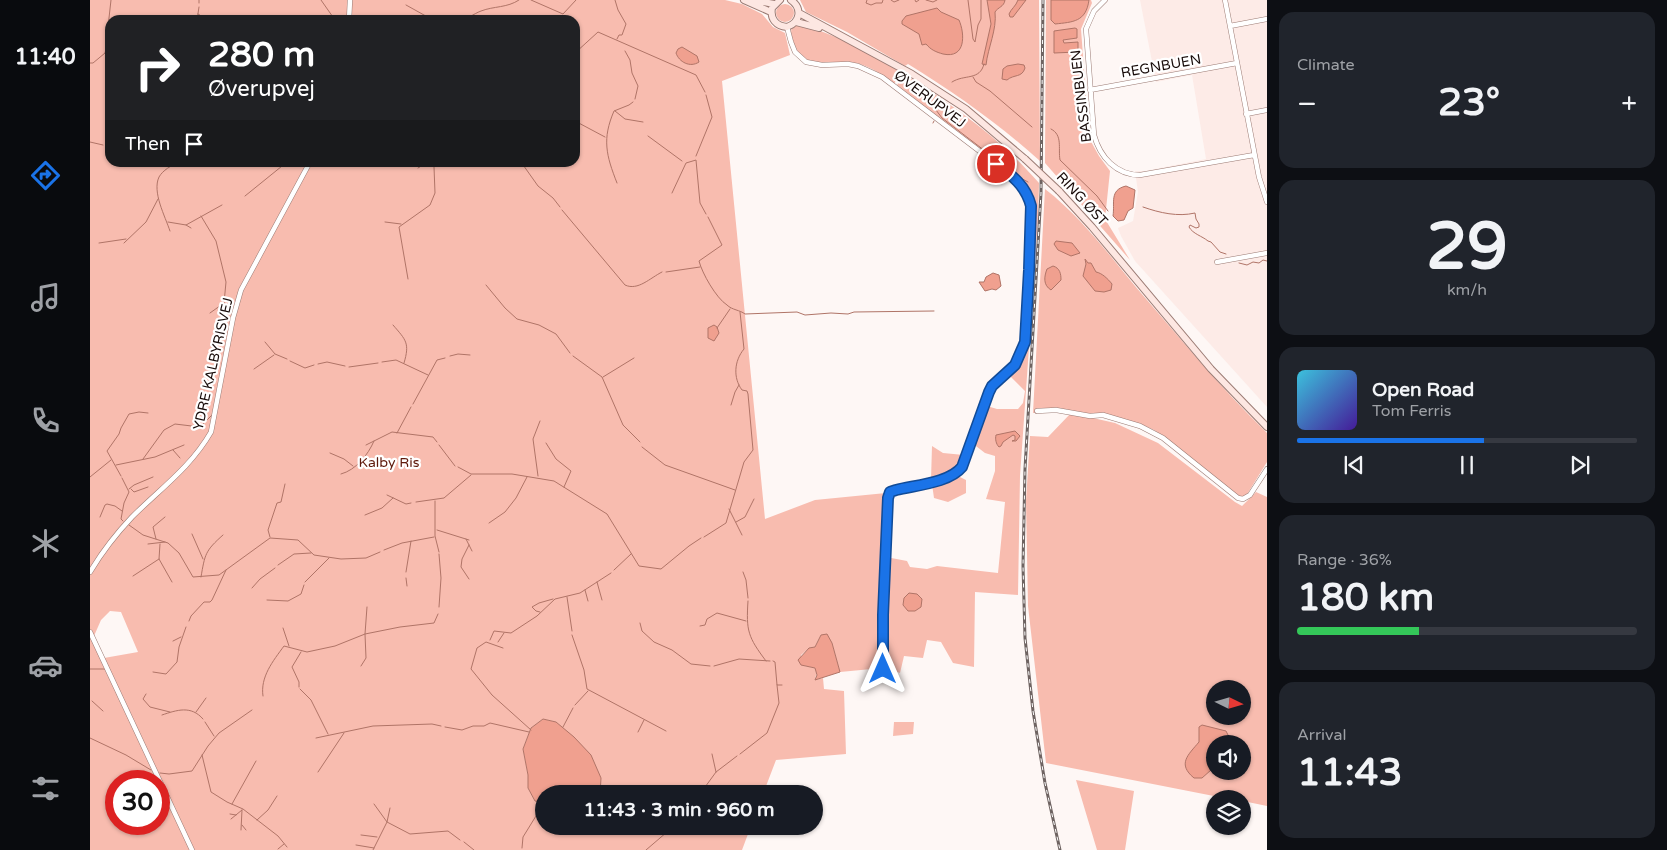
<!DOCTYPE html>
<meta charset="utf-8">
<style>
:root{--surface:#171b24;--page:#20242c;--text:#f1f3f6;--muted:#9ea1a6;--line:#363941;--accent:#1a73e8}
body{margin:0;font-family:"Varela Round",sans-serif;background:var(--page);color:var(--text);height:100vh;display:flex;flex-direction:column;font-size:19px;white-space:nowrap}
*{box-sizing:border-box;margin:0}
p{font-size:16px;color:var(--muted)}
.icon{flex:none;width:28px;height:28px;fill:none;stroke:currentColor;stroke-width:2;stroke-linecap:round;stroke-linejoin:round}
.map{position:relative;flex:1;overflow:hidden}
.sheet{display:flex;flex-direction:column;gap:12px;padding:12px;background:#0d0f14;width:400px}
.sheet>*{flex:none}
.guide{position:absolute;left:15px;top:15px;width:475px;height:152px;border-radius:15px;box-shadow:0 1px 4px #0004;background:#202124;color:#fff;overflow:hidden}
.needle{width:32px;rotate:95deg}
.buttons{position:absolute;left:1116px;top:680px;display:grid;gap:10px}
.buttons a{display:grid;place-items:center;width:45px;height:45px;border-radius:50%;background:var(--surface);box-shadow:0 1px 4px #0004;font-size:25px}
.speed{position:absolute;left:15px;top:770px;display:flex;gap:10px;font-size:25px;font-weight:700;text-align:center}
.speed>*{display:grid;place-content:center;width:65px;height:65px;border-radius:50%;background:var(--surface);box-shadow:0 1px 4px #0004;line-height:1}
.speed .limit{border:8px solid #d22;background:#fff;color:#111}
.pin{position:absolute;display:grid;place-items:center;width:42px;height:42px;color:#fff;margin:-21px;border:2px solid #fff;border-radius:50%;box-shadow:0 1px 5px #0007}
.me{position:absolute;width:55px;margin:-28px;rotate:0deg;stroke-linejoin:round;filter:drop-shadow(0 0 4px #0008)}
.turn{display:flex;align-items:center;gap:18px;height:105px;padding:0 20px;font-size:22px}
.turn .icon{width:65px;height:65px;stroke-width:2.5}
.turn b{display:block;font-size:35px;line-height:42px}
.then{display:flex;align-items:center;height:48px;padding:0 20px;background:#0003;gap:10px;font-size:19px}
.big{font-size:38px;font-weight:700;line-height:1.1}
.sheet .card{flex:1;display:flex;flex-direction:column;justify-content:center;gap:8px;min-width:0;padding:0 18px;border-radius:15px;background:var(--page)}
.sheet .dial{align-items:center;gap:0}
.dial b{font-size:65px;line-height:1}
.song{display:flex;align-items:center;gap:15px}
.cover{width:60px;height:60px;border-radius:8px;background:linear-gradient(135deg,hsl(190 70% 55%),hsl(260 70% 35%))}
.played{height:5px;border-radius:2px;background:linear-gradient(90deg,var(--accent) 55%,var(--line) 55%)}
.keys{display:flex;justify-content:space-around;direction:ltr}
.heat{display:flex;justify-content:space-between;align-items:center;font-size:28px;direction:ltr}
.charge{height:8px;border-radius:4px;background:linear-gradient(90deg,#34c759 36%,var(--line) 0)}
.trip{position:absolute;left:445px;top:785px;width:288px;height:50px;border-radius:25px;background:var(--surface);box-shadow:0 1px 4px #0004;font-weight:700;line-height:50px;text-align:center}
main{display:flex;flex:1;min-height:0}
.menu{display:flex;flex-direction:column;width:90px;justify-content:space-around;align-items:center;background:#090b0e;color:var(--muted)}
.menu .icon{width:35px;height:35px}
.menu .on{color:var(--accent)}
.menu b{font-size:22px;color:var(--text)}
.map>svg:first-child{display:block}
.built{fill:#fdebe7}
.green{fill:#f8bcaf;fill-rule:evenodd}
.water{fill:#f0a08f;stroke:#b07467}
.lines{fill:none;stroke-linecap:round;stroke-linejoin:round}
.stream{stroke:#b07467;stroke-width:1}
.minor-casing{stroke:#9b7b74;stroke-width:5.5}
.secondary-casing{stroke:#9b7b74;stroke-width:8}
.minor{stroke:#fff;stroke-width:4.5}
.secondary{stroke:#fde7e2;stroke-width:6}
.rail-casing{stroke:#6e6361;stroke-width:3}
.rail{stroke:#fff;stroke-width:1;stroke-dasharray:4;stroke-linecap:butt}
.secondary-bridge-casing{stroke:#9b7b74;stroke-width:8;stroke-linecap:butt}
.secondary-bridge{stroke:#fde7e2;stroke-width:6}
.route-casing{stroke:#114b97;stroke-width:12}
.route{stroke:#1a73e8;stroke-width:9}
.labels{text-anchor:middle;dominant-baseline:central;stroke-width:4.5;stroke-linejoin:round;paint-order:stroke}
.street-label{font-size:14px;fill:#190d0b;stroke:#fff}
.park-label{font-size:14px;fill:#5f1a0c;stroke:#fff}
</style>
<main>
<nav class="menu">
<b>11:40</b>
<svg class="icon on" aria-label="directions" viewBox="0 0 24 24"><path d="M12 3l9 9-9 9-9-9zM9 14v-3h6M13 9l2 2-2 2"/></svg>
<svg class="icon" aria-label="music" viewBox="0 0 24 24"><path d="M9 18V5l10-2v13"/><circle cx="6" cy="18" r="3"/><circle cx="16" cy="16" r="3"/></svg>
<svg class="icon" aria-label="phone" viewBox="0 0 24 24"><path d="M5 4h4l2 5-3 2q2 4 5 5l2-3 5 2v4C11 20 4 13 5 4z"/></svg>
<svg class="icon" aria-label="climate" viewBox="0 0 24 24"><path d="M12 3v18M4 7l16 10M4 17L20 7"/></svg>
<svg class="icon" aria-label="car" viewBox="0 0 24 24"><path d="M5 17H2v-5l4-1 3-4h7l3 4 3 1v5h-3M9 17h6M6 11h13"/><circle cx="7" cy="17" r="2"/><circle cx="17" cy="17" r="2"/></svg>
<svg class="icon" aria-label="filters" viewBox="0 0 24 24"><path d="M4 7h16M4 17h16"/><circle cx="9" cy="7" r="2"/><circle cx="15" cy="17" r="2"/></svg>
</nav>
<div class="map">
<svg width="1177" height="850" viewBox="0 0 1177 850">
<rect width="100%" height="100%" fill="#fef7f5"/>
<!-- built -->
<path class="built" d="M1050,0H1177V407L1045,261L1031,236L1028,228L1043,221L1048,192L1045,171H1055L1116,159L1102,75L1066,82Z"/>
<!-- green -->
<path class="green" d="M0,0H635L652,4L672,14L683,27L695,33L700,55L632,81L675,519L725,500L796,493L792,668L750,672L742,643L731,635L725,647L719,648L711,655L715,666L725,668L727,670L725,680L733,678L734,689L754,691L756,754L686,760L673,794H510L511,778L466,722L453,719L441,728L433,749L438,775V788L445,801L454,803V826H661L652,850H0ZM20,20H485V162H20ZM20,611L31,612L48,652L14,658L4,636L11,620ZM26,781H69V824H26Z
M710,0H949L950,161C909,124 865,93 818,64L815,66L757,32L716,12Z
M956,0H961V20L998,5L999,0H1001L1002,3L991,29L999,138L1009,156L1020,171L1015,219L1040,260L955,163Z
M686 13a9 9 0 1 1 18 0a9 9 0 1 1-18 0Z
M707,25C742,31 781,54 812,72L804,84C794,76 783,68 770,64C743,57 711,76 702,37C700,30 701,28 707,25Z
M814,74C863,105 910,138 949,183L948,219L930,476L928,595L885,592L884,667L863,663L851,642L837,640L833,658L814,656L810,673L794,667V614L796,557L817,561L820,567L837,569L847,566L908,573L915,502L896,499L905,471V456L895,453L882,443L896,414L897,406L907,409H928L933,403L935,391L919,375L928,364L936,342L944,214L940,195L930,180L807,85Z
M955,189C990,216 1017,252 1045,286C1088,336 1130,387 1177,433V462L1156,496H1149L1080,441L1064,430L1051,424L1013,414L999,415L976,410L943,413Z
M981,413L1025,423L1068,443L1145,502L1152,506L1166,492L1177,497V806L1153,801L1152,799H1139L956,763L938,606L936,501L940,436L958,437ZM1125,689H1152V716H1125ZM1125,744H1152V771H1125Z
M842,446L853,453L874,455C868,474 859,475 841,480Z
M870,473V477L876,480V493L858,502L844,498L842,484L856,481Z
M804,722H824L823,734L803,736Z
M986,780L1044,791L1035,850H1007Z"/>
<!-- water -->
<path class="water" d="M897,0H915C914,7 908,7 905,12C907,30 898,47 896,65L892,64L901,24Z
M928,0H936L923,17H920L919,14C921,9 926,6 928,0Z
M961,0H999C996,22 983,22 965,24L961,20Z
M847,8L851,12L869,20C875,34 876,59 853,54C846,52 841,50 836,44L832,45L829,34L812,24V21L816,16Z
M985,28L987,29V38L973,40L974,43L988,42V50L987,52L964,53V31Z
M592,47L607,56L609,62C600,68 589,62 586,53L588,49Z
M928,64L934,65L935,68C932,78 924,74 917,80L912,79L913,69L917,66Z
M1036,186L1045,190L1043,208L1038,211L1034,220L1028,221L1023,216C1025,203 1019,190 1036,186Z
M966,241L982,243L990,253L981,256L968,250L964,244Z
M995,259L998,263H1001L1006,272C1012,273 1018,279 1022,284L1021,290L1014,292L1005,291L993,276L996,264Z
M963,266C970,268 971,274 971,280L961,290C953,285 954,277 957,269Z
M903,273L909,275L911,286L906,290L902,289L895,291L889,282H894L896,277Z
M624,325L627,327L629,333L624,341L618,338V328Z
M925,431L930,436L926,441H922L925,440V436L923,435L913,442L911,446L909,447C906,444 905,439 906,435Z
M819,593L827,594L832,599L831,607L825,611H818L813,605L814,598Z
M737,634L742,643L750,672L725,680L727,675L725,668L711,665L708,660L719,648L725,647L731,635Z
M453,719L466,722L484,737L501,755L511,778L510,794H454V803L445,801L438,788V775L433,749L441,728Z
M1112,725L1136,731L1139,737L1134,744H1125C1125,753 1122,760 1121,770L1112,778H1104C1087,764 1098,755 1109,742V727Z"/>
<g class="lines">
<!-- stream -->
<path class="stream" d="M231,0L245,20
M441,0L473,14L486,0
M525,0L528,10L536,24L532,35H529L527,39
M777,0L776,3L781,5L786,3H792L793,0
M801,0L804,2L809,0
M825,0L826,2L829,0
M836,0L843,2L847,0
M878,0L883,39L885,42L888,25L891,19V0
M109,3V0
M316,5L343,20
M108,14L118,20
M107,20L109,7
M368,20C377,20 383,14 391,11C404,6 417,8 429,0
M16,45L21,0
M535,51L540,60L542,73L548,86L545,99
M485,53L508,32L606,75L615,92
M0,63H3L15,53L16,49
M883,77L886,82L900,91L942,127
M862,82C874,74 890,81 894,64
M846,105V110L852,118L929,177L938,182
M525,111L535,119L553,122
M485,121L515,137
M843,123L844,121
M961,129C973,135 968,148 970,160L1007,196L1018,211
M558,136L592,161
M0,142L13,145
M16,146L20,148
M606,156L622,117L616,95
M431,162L448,186L463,198L470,207
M328,168L338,162
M527,183C516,155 512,139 524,111L539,105L543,102
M582,193L596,163L606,160L610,203L616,214
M155,196L197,162
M1053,207C1070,213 1088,217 1105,213L1106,219L1109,224V227L1106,228L1100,225L1099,227C1103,234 1112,236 1118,241L1121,242L1130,252L1136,254
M472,210L535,285C548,291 560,278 572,272
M111,216L126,241L136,282L134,303L142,309
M618,217L632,245L609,261C612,273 626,298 637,305C642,310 650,310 655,314L707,312L715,315L741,313L758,314L764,312L844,311
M78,222L96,225L132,205
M295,222L311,224
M96,225L101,228
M80,231C75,216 62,192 69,177C73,170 81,166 88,162
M9,243L36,239
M34,243L56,222L68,199
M1149,263L1157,265L1163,262L1169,263L1173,260L1177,261
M576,272L610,267
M318,279L309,227L340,205L345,193L344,167L348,162
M396,285L415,308L427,319L449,325L466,334L480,353
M120,313L134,303
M303,325C316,340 320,343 314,363
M627,328L640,309
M175,342L185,354L197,359
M360,356L368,354L380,355
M483,356L512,377L533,425L550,442
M200,361L215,368L224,365
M292,362L306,360L338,375
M228,364L237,362L255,366
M259,367L288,363
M164,369L184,355
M513,377L544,358
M323,404L347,360L355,358
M641,405L645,392L649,385
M307,433L321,407
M456,443L466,459L481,471L474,487
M276,445L302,432L343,437L347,442
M349,445L365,466
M552,447L575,465L645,490
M83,450L90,458
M240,453L254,459L263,466
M53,459L74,430L85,424L110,427L122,415
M26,465L65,457L94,445
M368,467L381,474H422L464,481L517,514L549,566L571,569L599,546L611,538
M251,474C266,470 278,455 284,441
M31,476L17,451L29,434L31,428L39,414L49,412L58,413
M448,476L443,439L450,421
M0,477L21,460
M32,478L39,492L34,503L31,519L33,521
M39,489L44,485L63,477
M41,489L44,492L58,487
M297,495L316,504L321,503
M345,501V536L349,552
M326,502L354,498L381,475
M639,509L652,535
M275,515L292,508L303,498
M10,517L15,505L17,504L25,506L32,511
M646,522L655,517L664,499
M399,523L415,512L426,498L437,477
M39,525L53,535L78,543L89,553L103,577L129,575L180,538L208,540L224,555L251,559L276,558L290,552
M347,530L379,540
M102,534L113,559
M180,537L178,530L187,503L191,502L195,484
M614,537L636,523L654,462L663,450L658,394L657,391L652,390C643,378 644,361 654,349L650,312
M66,539L63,527L75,517
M376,539L382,551
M58,544L75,542
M70,544L69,559L82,582
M379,545L372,559L371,567L379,579
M294,550L312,543L344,537
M188,565L204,554L221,553
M524,570L541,554
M316,572L321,541
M653,572L656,580L658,598
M43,576L69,559
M111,577C115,554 115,551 133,535
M316,578L317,586
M215,582L239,558
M507,582L512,600
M162,588L170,579L185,568
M495,590L498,601
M477,597L482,631
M177,600L198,601L211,594L214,585
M658,601C656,631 658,637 676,661
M349,607L351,578L349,554
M450,612L446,611L442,607L449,603L463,599
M99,621L101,616L114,602H120L122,600L136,570
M550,623L552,631L564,642L582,650L601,664L620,666
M610,626L615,625L617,619L627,613L656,621
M193,628L199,646
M482,635L494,670L497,689L576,731
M400,640L404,631L421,633L447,616L465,599L490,593L521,573
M83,641L91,637
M408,642L414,633
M413,648L396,642L387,648L381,669L402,695L441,730
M683,661L685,662L687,685H692
M271,666L276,658L275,634L277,607
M624,666L649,659L680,661
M0,669H15
M63,672L76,674L87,662L89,647L96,627
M209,687V682L202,667L211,652
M210,689L221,700L238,734
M56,694L53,699L60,707L80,712
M173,696C170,677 183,661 194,646L217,652L245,646L275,634L310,627L344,623L348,614
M2,701L13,711
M485,705L498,691
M106,712L116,698
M72,715C87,710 101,705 113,719
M115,722L124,736
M355,727L372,730L383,726H394L400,723L439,732
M473,727L483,708
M548,732L554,720
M0,738L36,755L61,770
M226,738L283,726L342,724L351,726
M622,754L626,772
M650,754L677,733L689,703L687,685
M112,755L121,792L137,802L153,809L188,836L197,847
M228,772L254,733
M70,773L79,774L102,771L118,746L129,733L162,710
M610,794L626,772L647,756
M142,804L166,761
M284,804L297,822L320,834L358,831L370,840
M140,814L146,815
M141,819L152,810
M167,820L178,810L187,796
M152,825L156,830
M151,830L152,810
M587,834L589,826
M271,835L287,837
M374,842L384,850
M266,845L284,848
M432,848L433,837L454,803
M188,849L194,844
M283,850L297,822L300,808
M556,850L584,826"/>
<defs>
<path id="minor" d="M1015,0L1004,11L996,29L1004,135C1010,157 1026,175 1050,175L1164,155
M1135,0L1169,177L1177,202
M259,20L260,0
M1140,26L1177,19
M697,27L701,42L705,52L716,62L732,65L758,64L768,66L792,77L921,175L935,190L941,206L936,329C934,344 931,359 921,369C913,377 904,383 899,392L872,467C857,484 827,485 805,490L800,492L798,498L793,615V669
M1000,90L1147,63
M1156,114L1177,110
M1127,262L1177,253
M947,411L966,410L1000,416L1013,415L1050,426L1073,438L1148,498L1153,499L1160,495L1177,469
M0,572C12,552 26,534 42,517C70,489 101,467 121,432L143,318L151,290L220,162
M0,632L102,850"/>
<path id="secondary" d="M654,0L681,12
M663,0L684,4
M690,0L682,8C680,19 686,26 697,27C711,22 712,8 701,0
M709,13L822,74L876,109L935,159
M706,22L729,28
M969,191L1002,227L1121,369L1177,427"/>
</defs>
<!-- minor casing -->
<use href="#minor" class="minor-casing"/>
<!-- secondary casing -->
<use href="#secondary" class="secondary-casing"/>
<!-- minor -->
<use href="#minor" class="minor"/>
<!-- secondary -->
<use href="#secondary" class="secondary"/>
<defs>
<path id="rail" d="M953,0L951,193L935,469L933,566L935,638L943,711L955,783L970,850"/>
</defs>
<!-- rail casing -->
<use href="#rail" class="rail-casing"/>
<!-- rail -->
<use href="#rail" class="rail"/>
<defs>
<path id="secondary-bridge" d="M935,159L969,191"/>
</defs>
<!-- secondary-bridge casing -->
<use href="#secondary-bridge" class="secondary-bridge-casing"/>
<!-- secondary-bridge -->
<use href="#secondary-bridge" class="secondary-bridge"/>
</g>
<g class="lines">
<defs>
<path id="route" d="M793,669V615L798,498L800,492L806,490C826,485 859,483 872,467L899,392L902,386L925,365L935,342L939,270L941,206C936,186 922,175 906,164"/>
</defs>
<!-- route casing -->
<use href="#route" class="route-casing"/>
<!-- route -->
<use href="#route" class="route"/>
</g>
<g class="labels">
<!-- street labels -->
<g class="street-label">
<text transform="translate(1071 66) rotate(-10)">REGNBUEN</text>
<text transform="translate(991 96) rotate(-97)">BASSINBUEN</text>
<text transform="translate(840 99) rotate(37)">ØVERUPVEJ</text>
<text transform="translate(992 199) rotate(47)">RING ØST</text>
<text transform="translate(123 364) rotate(-77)">YDRE KALBYRISVEJ</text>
</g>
<!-- park labels -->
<g class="park-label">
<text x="299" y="462">Kalby Ris</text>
</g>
</g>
</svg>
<div class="buttons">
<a><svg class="needle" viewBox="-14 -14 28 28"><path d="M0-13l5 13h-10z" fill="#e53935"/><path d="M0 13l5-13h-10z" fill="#9ea1a6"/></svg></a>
<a><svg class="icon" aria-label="sound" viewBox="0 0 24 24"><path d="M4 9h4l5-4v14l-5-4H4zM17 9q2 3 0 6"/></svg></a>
<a><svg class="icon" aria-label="layers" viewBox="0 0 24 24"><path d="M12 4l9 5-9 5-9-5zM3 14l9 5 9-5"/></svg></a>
</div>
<div class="speed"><div class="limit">30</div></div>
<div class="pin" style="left:906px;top:164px;background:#d93025"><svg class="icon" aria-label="arrive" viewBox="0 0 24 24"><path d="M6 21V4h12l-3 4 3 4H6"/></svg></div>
<svg class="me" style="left:793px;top:669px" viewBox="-20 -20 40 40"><path d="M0-17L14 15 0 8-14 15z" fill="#1a73e8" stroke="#fff" stroke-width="4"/></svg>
<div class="trip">11:43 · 3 min · 960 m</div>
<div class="guide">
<div class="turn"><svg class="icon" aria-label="right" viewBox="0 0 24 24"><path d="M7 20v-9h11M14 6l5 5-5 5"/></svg><div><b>280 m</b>Øverupvej</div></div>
<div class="then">Then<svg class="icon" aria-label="arrive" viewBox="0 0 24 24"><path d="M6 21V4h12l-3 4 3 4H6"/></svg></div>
</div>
</div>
<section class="sheet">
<div class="card"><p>Climate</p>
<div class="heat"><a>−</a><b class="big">23°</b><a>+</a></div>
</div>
<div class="card dial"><b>29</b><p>km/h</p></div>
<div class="card">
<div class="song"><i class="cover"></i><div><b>Open Road</b><p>Tom Ferris</p></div></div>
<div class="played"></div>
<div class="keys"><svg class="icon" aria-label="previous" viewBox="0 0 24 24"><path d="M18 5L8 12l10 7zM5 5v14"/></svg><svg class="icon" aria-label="pause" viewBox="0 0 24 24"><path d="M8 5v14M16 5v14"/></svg><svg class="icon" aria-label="next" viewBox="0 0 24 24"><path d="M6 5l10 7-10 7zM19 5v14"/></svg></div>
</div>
<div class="card"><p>Range · 36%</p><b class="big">180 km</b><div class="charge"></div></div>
<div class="card"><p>Arrival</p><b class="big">11:43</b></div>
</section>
</main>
